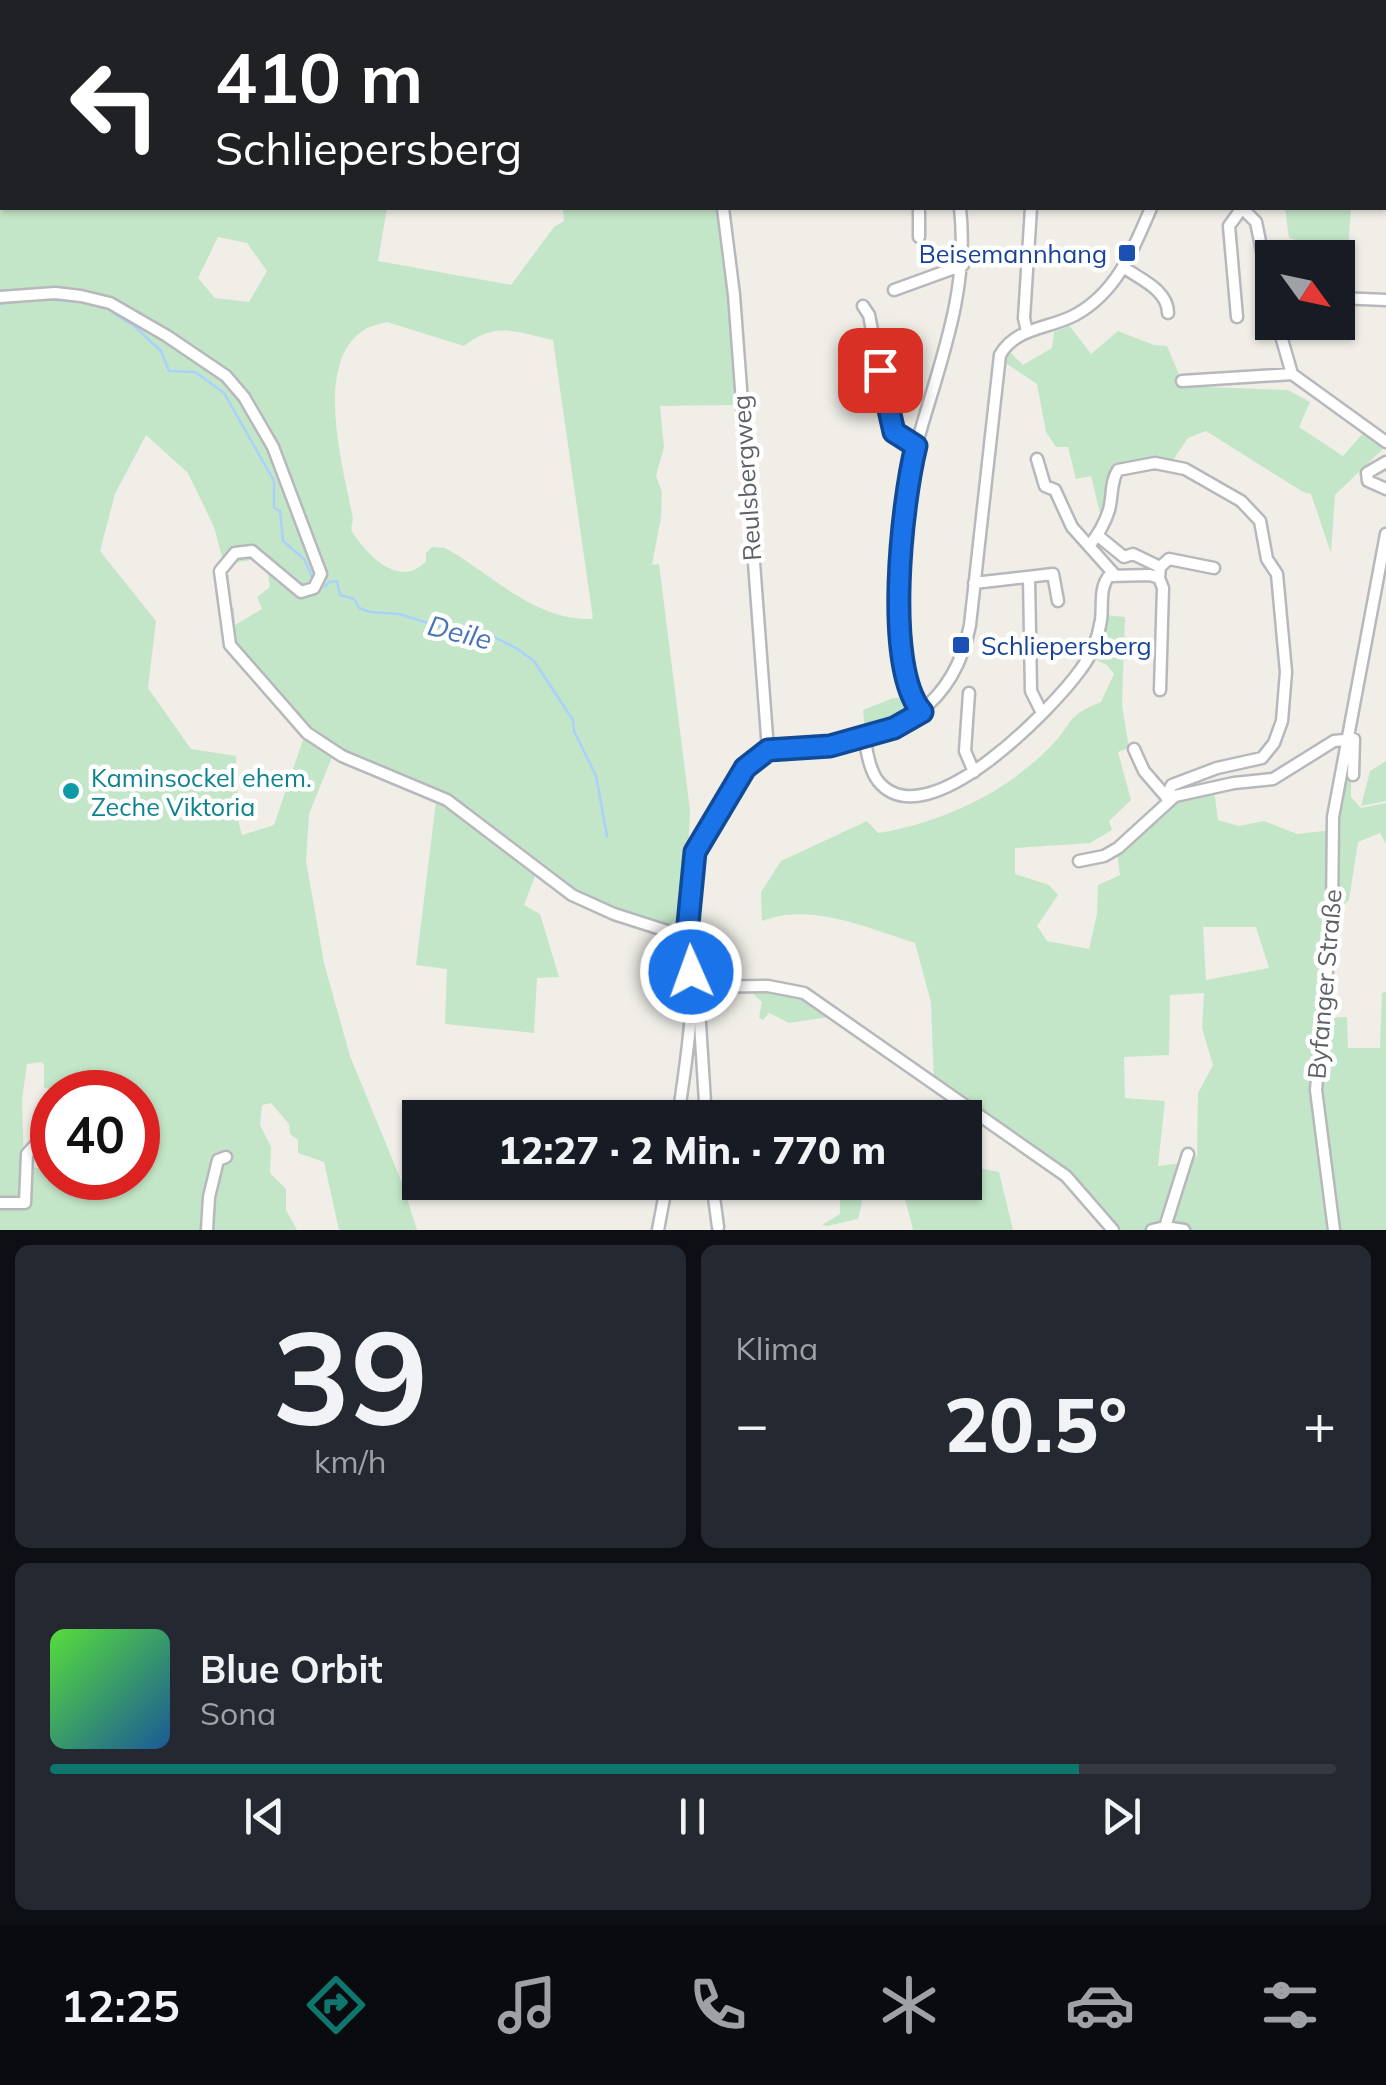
<!DOCTYPE html>
<html lang="de">
<meta charset="utf-8">
<style>
:root{--surface:#171b24;--page:#242831;--text:#f1f3f6;--muted:#9ea1a6;--line:#363941;--accent:#0f766e}
body{margin:0;font-family:Mulish,sans-serif;background:var(--page);color:var(--text);height:100vh;display:flex;flex-direction:column;font-size:38px;white-space:nowrap}
*{box-sizing:border-box;margin:0}
p{font-size:32px;color:var(--muted)}
.icon{flex:none;width:55px;height:55px;fill:none;stroke:currentColor;stroke-width:2;stroke-linecap:round;stroke-linejoin:round}
.map{position:relative;height:1230px;overflow:hidden}
.sheet{display:flex;flex-direction:column;gap:15px;padding:15px;background:#0d0f14;flex:1}
.sheet>*{flex:none}
.hud{position:absolute;left:0px;top:0px;width:1388px;height:210px;box-shadow:0 2px 8px #0004;background:#202124;color:#fff;overflow:hidden}
.needle{width:65px;rotate:123deg}
.tools{position:absolute;left:1255px;top:240px;display:grid;gap:20px}
.tools a{display:grid;place-items:center;width:100px;height:100px;border-radius:0px;background:var(--surface);box-shadow:0 2px 8px #0004;font-size:50px}
.speed{position:absolute;left:30px;top:1070px;display:flex;gap:20px;font-size:50px;font-weight:700;text-align:center}
.speed>*{display:grid;place-content:center;width:130px;height:130px;border-radius:50%;background:var(--surface);box-shadow:0 2px 8px #0004;line-height:1}
.speed .limit{border:15px solid #d22;background:#fff;color:#111}
.pin{position:absolute;display:grid;place-items:center;width:85px;height:85px;color:#fff;margin:-42px;border-radius:20px;box-shadow:0 5px 15px #0006}
.me{position:absolute;width:110px;margin:-55px;rotate:358deg;stroke-linejoin:round;filter:drop-shadow(0 0 8px #0008)}
.turn{display:flex;align-items:center;gap:35px;height:210px;padding:0 50px;font-size:45px}
.turn .icon{width:130px;height:130px;stroke-width:2.5}
.turn b{display:block;font-size:70px;line-height:85px}
.big{font-size:75px;font-weight:800;line-height:1.1}
.sheet .tile{flex:1;display:flex;flex-direction:column;justify-content:center;gap:15px;min-width:0;padding:0 35px;border-radius:15px;background:var(--page)}
.sheet .dial{align-items:center;gap:0}
.dial b{font-size:130px;line-height:1}
.song{display:flex;align-items:center;gap:30px}
.cover{width:120px;height:120px;border-radius:15px;background:linear-gradient(135deg,hsl(110 70% 55%),hsl(210 70% 35%))}
.played{height:10px;border-radius:5px;background:linear-gradient(90deg,var(--accent) 80%,var(--line) 80%)}
.keys{display:flex;justify-content:space-around;direction:ltr}
.heat{display:flex;justify-content:space-between;align-items:center;font-size:55px;direction:ltr}
.sheet .tiles{flex:1;display:grid;gap:15px;grid-template-columns:1fr 1fr}
.tile:last-child{grid-column:span 2}
.trip{position:absolute;left:402px;top:1100px;width:580px;height:100px;border-radius:0px;background:var(--surface);box-shadow:0 2px 8px #0004;font-weight:800;line-height:100px;text-align:center}
.menu{display:flex;height:160px;justify-content:space-around;align-items:center;background:#090b0e;color:var(--muted)}
.menu .icon{width:70px;height:70px}
.menu .current{color:var(--accent)}
.menu b{font-size:45px;color:var(--text)}
.map>svg:first-child{display:block}
.green{fill:#c4e6c8;fill-rule:evenodd}
.lines{fill:none;stroke-linecap:round;stroke-linejoin:round}
.stream{stroke:#aad0fc;stroke-width:2.5}
.minor-casing{stroke:#b7b8bc;stroke-width:15}
.minor{stroke:#fff;stroke-width:10}
.route-casing{stroke:#114b97;stroke-width:25}
.route{stroke:#1a73e8;stroke-width:18}
.transit-dot{fill:#1a4fb4;stroke:#fff;stroke-width:4}
.culture-dot{fill:#0f9aa8;stroke:#fff;stroke-width:4}
.labels{text-anchor:middle;dominant-baseline:central;stroke-width:9;stroke-linejoin:round;paint-order:stroke}
.transit-label{font-size:25px;fill:#164399;stroke:#fff;text-anchor:end}
.street-label{font-size:25px;fill:#5e6166;stroke:#fff}
.culture-label{font-size:25px;fill:#0d838f;stroke:#fff;text-anchor:start}
.water-label{font-size:28px;font-style:italic;fill:#4974b7;stroke:#fff}
</style>
<div class="map">
<svg width="1386" height="1230" viewBox="0 0 1386 1230">
<rect width="100%" height="100%" fill="#f0eee7"/>
<!-- green -->
<path class="green" d="M0,0L421,2H2V208H387L378,261L511,285L554,227L564,221L563,208H720L737,405L660,406L664,447L656,476L662,492L661,517L652,565L659,564L690,810L685,927L680,932L614,913L537,871L524,905L540,914L559,977L537,978L534,1033L445,1024L447,969L416,965L437,793L334,752L309,814L306,861L324,963L350,1056L402,1183L417,1230H339L324,1162L298,1153V1140L290,1134L289,1124L271,1103L262,1105L260,1125L271,1147L270,1173L286,1189V1210L297,1230H0ZM218,237L247,243L267,271L249,302L215,298L198,278ZM387,322L464,346C496,321 516,332 553,340L593,619C534,621 494,575 445,548L432,547L426,553V561C399,590 366,554 351,530L353,519C344,469 312,363 364,330C370,326 380,324 387,322ZM146,435L188,473L214,527L222,557L238,562L257,559L268,574L270,587L257,597L262,609L235,625L234,608L226,609L232,643L307,728L274,825L242,835L239,824L236,756L191,749L148,688L156,621L100,551L115,494ZM41,1062L44,1065V1088L53,1089V1092H138V1178H52V1171L24,1165L22,1100L27,1064Z
M1285,208H1351L1345,293H1338V258L1313,257L1309,243L1289,238Z
M1070,326L1091,354L1118,331L1154,345L1167,346L1184,386L1288,390L1310,402L1299,427L1343,456L1365,431L1386,446L1335,495L1331,553L1311,494L1303,492L1206,431L1188,438L1171,463L1118,469L1102,521L1091,476L1076,479L1068,447H1056L1046,432L1037,384L1004,362L1010,352L1023,365L1052,348L1054,332Z
M1105,615L1125,617L1122,705L1129,748L1118,752L1131,800L1109,821L1112,830L1090,843L1015,848V874L1049,885L1058,895L1037,926L1047,941L1089,949L1097,914L1098,885L1120,875L1117,850L1170,801L1214,791L1218,820L1239,826L1264,821L1297,834L1333,830L1351,745V797L1361,808L1386,803V844L1380,833L1358,842L1349,900L1333,913L1324,1018L1347,1017L1348,1048H1380L1382,993L1386,992V1230H1111L1078,1189L934,1087L931,1002L915,943C866,928 812,902 762,921L761,892L781,861L867,821L878,833C942,822 1004,794 1050,747C1073,724 1066,715 1101,702L1114,674L1107,665L1092,658ZM1203,927H1256L1269,968L1206,980ZM1204,993L1202,1028L1213,1065L1198,1093L1197,1156L1184,1163L1158,1166L1165,1101L1125,1098L1124,1057L1169,1055L1170,995Z
M910,697L912,713L907,718L865,732L863,710L893,698Z
M1386,761V801L1361,806L1370,771Z
M768,986L799,991L831,1013L829,1017L789,1023L769,1013L763,1020L759,1018L762,1002L750,991Z
M965,1165L999,1172L1013,1230H913L901,1183L965,1182Z
M840,1183H857L862,1203L858,1219L827,1226L822,1225L840,1214Z"/>
<g class="lines">
<!-- stream -->
<path class="stream" d="M2,66V65
M38,299L85,302
M0,304L20,300
M113,313L133,325L161,351L169,371L195,372L224,393L274,481V508L280,511L283,541L304,559L313,579
M325,587L329,582L337,581L340,595L354,599L359,608L370,612L399,614L441,627L468,629L492,636L516,648L534,661L573,720L574,731L596,776L607,836"/>
<defs>
<path id="minor" d="M706,0L707,2
M1264,0V2
M973,2V0
M1052,2V0
M1204,2L1205,0
M723,208L734,295L768,750
M1242,208L1256,222L1272,300
M919,237V208
M1123,267C1140,279 1168,290 1168,313
M894,290L963,265
M0,297L55,293L81,296L110,303L167,336L226,376L244,397L273,447L321,574L314,588L301,592L252,551L235,553L220,571L230,645L307,733L342,756L447,800L572,895L614,914L689,938
M1338,298L1386,300
M863,306L869,315L890,422L900,438L917,446
M1237,317L1229,226L1242,208
M1277,322L1292,374L1386,442
M1027,332L1024,318L1031,208
M1182,381L1292,374
M1037,459L1045,486L1055,490L1072,527L1114,574
M1386,462L1367,473L1368,481L1386,489
M1097,535L1124,557L1133,554L1160,567
M1089,546C1098,535 1105,523 1109,510C1113,495 1110,483 1118,470L1155,463L1185,469L1241,501L1260,521L1267,559L1277,574L1286,672L1282,721L1274,743L1262,758L1217,768L1172,785L1168,792L1172,799
M1029,577L1031,691L1042,713
M1159,578L1163,588L1160,690
M974,583L1053,574L1058,601
M969,693L965,751L974,772
M922,712C909,697 907,673 904,654C895,598 896,533 908,478C929,386 971,304 960,208
M864,737C867,751 869,769 878,781C926,841 1054,707 1081,669C1092,655 1098,638 1101,620C1103,605 1099,588 1109,576L1150,575L1159,578L1160,567L1169,559L1214,568
M1134,749L1144,771L1169,800
M1079,861L1104,856L1118,848L1175,796L1234,783L1273,779L1334,741L1354,739L1353,775
M691,987L768,986L804,993L1066,1176L1113,1230
M691,1012L700,1023L706,1118
M678,1118C683,1082 689,1047 691,1011C692,965 679,884 698,844C711,817 738,766 764,752C780,743 800,750 817,748C896,739 954,707 970,625L1000,355C1016,327 1049,329 1075,315C1117,292 1133,250 1151,208
M712,1182L718,1227
M0,1203H25L27,1154L38,1142L39,1130
M1165,1227L1188,1154
M207,1230L209,1197L218,1160L226,1157
M658,1230L667,1182
M1152,1230L1165,1227L1184,1230
M1334,1230L1316,1090L1332,916L1333,817L1386,534"/>
</defs>
<!-- minor casing -->
<use href="#minor" class="minor-casing"/>
<!-- minor -->
<use href="#minor" class="minor"/>
</g>
<g class="lines">
<defs>
<path id="route" d="M691,972L688,924L695,852L745,768L768,750L830,746L894,728L922,712C883,667 902,502 916,446L894,432L880,370"/>
</defs>
<!-- route casing -->
<use href="#route" class="route-casing"/>
<!-- route -->
<use href="#route" class="route"/>
</g>
<!-- markers -->
<g class="transit-dot">
<rect x="1117" y="243" width="20" height="20" rx="5"/>
<rect x="951" y="635" width="20" height="20" rx="5"/>
</g>
<circle class="culture-dot" cx="71" cy="791" r="10"/>
<g class="labels">
<!-- transit labels -->
<g class="transit-label">
<text x="1107" y="253">Beisemannhang</text>
<text x="981" y="645" text-anchor="start">Schliepersberg</text>
</g>
<!-- street labels -->
<g class="street-label">
<text transform="translate(746 478) rotate(-94)">Reulsbergweg</text>
<text transform="translate(1324 984) rotate(-85)">Byfanger Straße</text>
</g>
<!-- culture labels -->
<g class="culture-label">
<text x="91" y="777">Kaminsockel ehem.<tspan x="91" dy="29">Zeche Viktoria</tspan></text>
</g>
<!-- water labels -->
<g class="water-label">
<text transform="translate(460 632) rotate(14)">Deile</text>
</g>
</g>
</svg>
<div class="tools">
<a><svg class="needle" viewBox="-14 -14 28 28"><path d="M0-13l5 13h-10z" fill="#e53935"/><path d="M0 13l5-13h-10z" fill="#9ea1a6"/></svg></a>
</div>
<div class="speed"><div class="limit">40</div></div>
<div class="pin" style="left:880px;top:370px;background:#d93025"><svg class="icon" aria-label="arrive" viewBox="0 0 24 24"><path d="M6 21V4h12l-3 4 3 4H6"/></svg></div>
<svg class="me" style="left:691px;top:972px" viewBox="-20 -20 40 40"><circle r="17" fill="#1a73e8" stroke="#fff" stroke-width="3"/><path d="M0-11L8 9 0 5-8 9z" fill="#fff"/></svg>
<div class="trip">12:27 · 2 Min. · 770 m</div>
<div class="hud">
<div class="turn"><svg class="icon" aria-label="left" viewBox="0 0 24 24"><path d="M17 20v-9H6M10 6l-5 5 5 5"/></svg><div><b>410 m</b>Schliepersberg</div></div>
</div>
</div>
<section class="sheet">
<div class="tiles">
<div class="tile dial"><b>39</b><p>km/h</p></div>
<div class="tile"><p>Klima</p>
<div class="heat"><a>−</a><b class="big">20.5°</b><a>+</a></div>
</div>
<div class="tile">
<div class="song"><i class="cover"></i><div><b>Blue Orbit</b><p>Sona</p></div></div>
<div class="played"></div>
<div class="keys"><svg class="icon" aria-label="previous" viewBox="0 0 24 24"><path d="M18 5L8 12l10 7zM5 5v14"/></svg><svg class="icon" aria-label="pause" viewBox="0 0 24 24"><path d="M8 5v14M16 5v14"/></svg><svg class="icon" aria-label="next" viewBox="0 0 24 24"><path d="M6 5l10 7-10 7zM19 5v14"/></svg></div>
</div>
</div>
</section>
<nav class="menu">
<b>12:25</b>
<svg class="icon current" aria-label="directions" viewBox="0 0 24 24"><path d="M12 3l9 9-9 9-9-9zM9 14v-3h6M13 9l2 2-2 2"/></svg>
<svg class="icon" aria-label="music" viewBox="0 0 24 24"><path d="M9 18V5l10-2v13"/><circle cx="6" cy="18" r="3"/><circle cx="16" cy="16" r="3"/></svg>
<svg class="icon" aria-label="phone" viewBox="0 0 24 24"><path d="M5 4h4l2 5-3 2q2 4 5 5l2-3 5 2v4C11 20 4 13 5 4z"/></svg>
<svg class="icon" aria-label="climate" viewBox="0 0 24 24"><path d="M12 3v18M4 7l16 10M4 17L20 7"/></svg>
<svg class="icon" aria-label="car" viewBox="0 0 24 24"><path d="M5 17H2v-5l4-1 3-4h7l3 4 3 1v5h-3M9 17h6M6 11h13"/><circle cx="7" cy="17" r="2"/><circle cx="17" cy="17" r="2"/></svg>
<svg class="icon" aria-label="filters" viewBox="0 0 24 24"><path d="M4 7h16M4 17h16"/><circle cx="9" cy="7" r="2"/><circle cx="15" cy="17" r="2"/></svg>
</nav>
